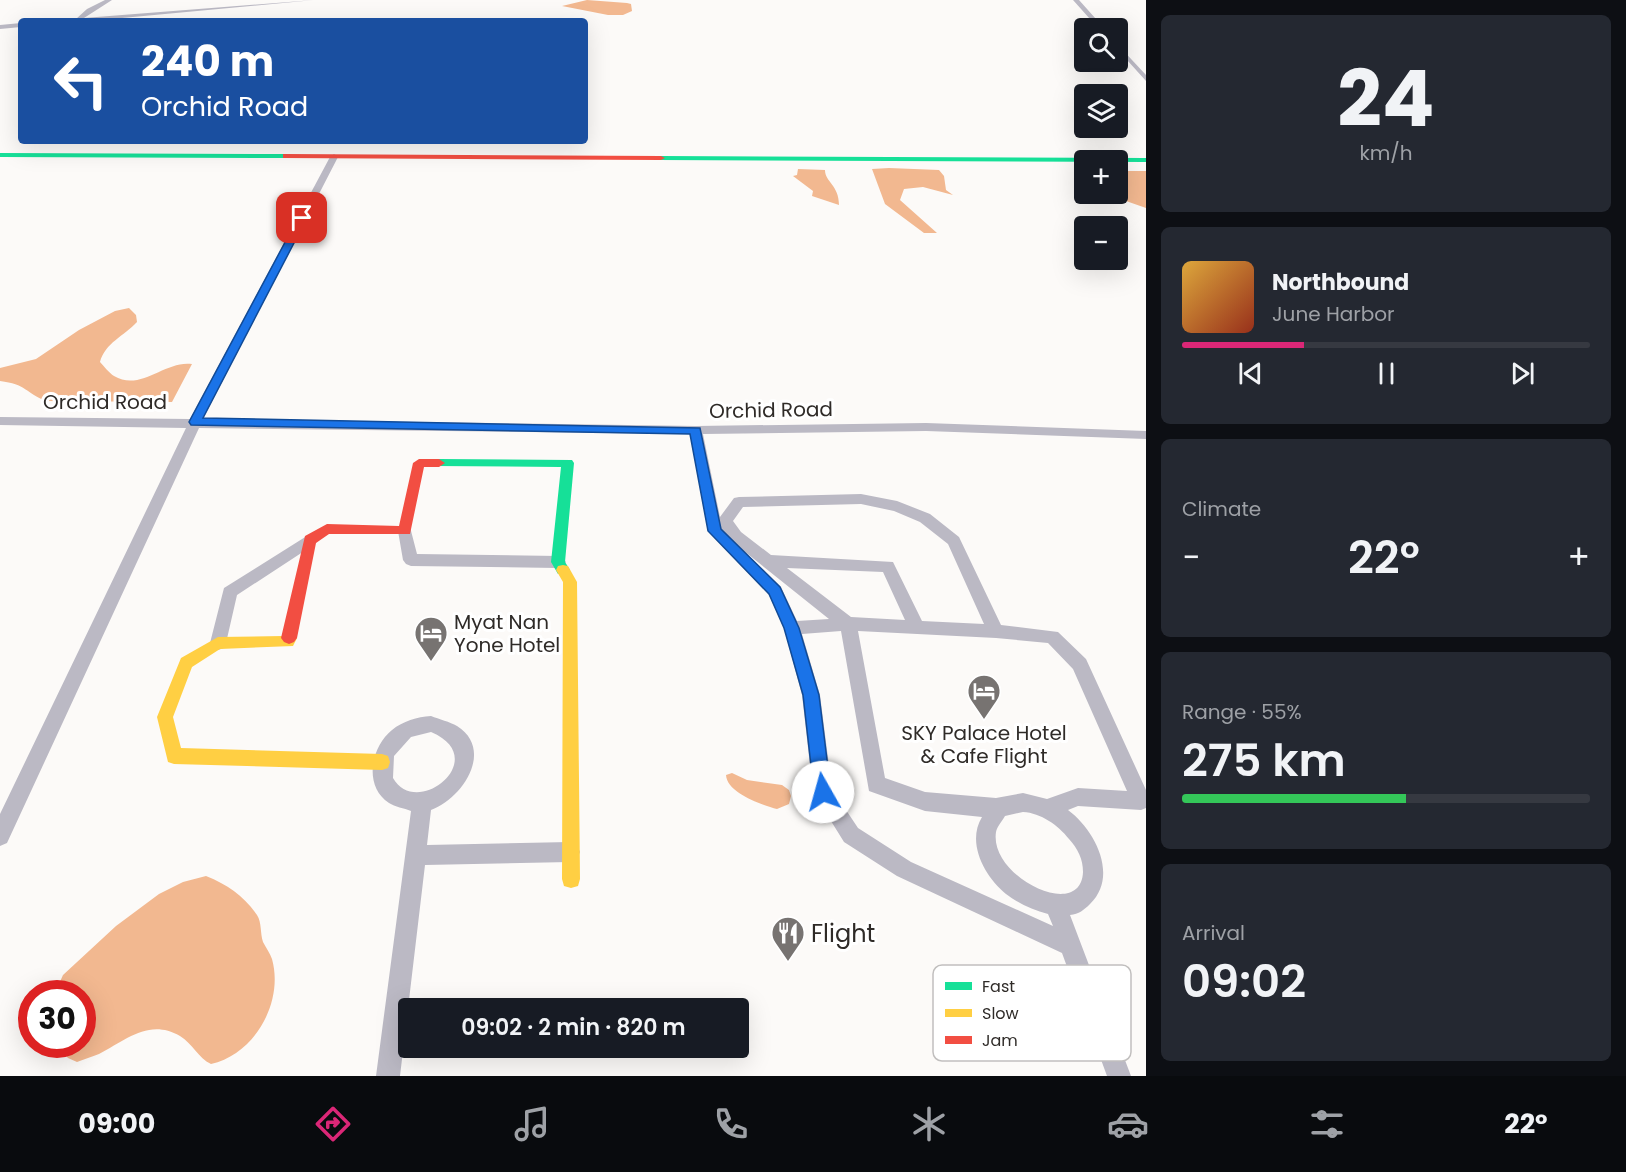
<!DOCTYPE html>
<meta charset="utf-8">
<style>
:root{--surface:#171b24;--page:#242831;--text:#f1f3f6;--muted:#9ea1a6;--line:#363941;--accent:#db2777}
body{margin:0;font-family:Poppins,sans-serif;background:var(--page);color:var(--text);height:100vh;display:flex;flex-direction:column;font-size:22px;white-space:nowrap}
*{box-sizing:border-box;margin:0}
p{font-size:20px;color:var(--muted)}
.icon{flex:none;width:33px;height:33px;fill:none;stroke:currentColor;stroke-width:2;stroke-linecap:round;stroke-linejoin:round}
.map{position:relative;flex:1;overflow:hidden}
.side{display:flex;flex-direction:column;gap:15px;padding:15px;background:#0d0f14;width:480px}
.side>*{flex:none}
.top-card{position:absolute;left:18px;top:18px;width:570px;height:126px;border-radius:6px;box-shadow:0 6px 24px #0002;background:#1a4fa0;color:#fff;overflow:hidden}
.buttons{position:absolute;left:1074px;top:18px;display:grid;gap:12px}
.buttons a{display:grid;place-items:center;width:54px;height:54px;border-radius:6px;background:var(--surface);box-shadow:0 6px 24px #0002;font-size:30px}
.speed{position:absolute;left:18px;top:980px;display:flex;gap:12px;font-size:30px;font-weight:700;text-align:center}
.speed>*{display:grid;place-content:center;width:78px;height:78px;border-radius:50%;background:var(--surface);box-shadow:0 6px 24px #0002;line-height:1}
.speed .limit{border:9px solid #d22;background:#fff;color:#111}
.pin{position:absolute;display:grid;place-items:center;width:51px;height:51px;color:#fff;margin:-26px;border-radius:12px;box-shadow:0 3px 9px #0006}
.me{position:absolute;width:66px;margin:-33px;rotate:353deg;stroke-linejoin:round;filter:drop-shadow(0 0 4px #0008)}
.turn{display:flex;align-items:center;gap:21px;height:126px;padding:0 24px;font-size:27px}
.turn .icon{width:78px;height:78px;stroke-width:2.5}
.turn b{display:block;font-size:42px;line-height:51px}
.big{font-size:45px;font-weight:600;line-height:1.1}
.side .widget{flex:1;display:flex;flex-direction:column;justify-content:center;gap:9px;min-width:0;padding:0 21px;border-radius:9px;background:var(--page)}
.side .dial{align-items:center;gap:0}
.dial b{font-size:78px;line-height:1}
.song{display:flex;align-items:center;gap:18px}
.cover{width:72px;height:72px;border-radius:9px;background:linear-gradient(135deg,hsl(40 70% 55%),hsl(10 70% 35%))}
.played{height:6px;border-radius:3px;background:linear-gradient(90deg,var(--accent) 30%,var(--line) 30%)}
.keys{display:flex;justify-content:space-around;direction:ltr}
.heat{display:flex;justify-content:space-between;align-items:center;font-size:33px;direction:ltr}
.charge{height:9px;border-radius:4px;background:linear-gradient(90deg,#34c759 55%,var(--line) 0)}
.trip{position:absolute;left:398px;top:998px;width:351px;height:60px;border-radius:6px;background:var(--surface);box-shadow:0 6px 24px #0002;font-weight:600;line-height:60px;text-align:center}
.tabs{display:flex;height:96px;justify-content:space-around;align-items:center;background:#090b0e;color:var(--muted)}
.tabs .icon{width:42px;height:42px}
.tabs .current{color:var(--accent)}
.tabs b{font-size:27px;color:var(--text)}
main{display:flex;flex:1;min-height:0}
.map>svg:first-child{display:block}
.water{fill:#f2b890}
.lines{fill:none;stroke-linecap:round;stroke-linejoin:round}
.street{fill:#bbb9c4;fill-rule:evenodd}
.fast{fill:#16e098;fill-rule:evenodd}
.slow{fill:#ffcf43;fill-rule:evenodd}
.jam{fill:#f24e42;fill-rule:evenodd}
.route{fill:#1a73e8;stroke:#114b97;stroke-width:1.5}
.labels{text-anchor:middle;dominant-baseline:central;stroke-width:6;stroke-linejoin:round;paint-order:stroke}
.street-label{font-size:20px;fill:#2f2b28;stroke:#fff}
.poi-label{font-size:20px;fill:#2f2b28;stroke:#fff;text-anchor:start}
.near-poi-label{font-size:24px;fill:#2f2b28;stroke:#fff;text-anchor:start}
.key{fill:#fff;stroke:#c1bfbe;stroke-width:1.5}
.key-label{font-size:16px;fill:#2f2b28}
</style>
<main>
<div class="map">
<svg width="1146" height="1076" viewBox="0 0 1146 1076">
<rect width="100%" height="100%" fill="#fcfaf8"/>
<!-- water -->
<path class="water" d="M587,0L627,3L631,4L632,11L623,15H608L562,6Z
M889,168L939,170L944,176L946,190L953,195L923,187L904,189L900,200L937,233H924L885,204L872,169Z
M798,169L825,170C825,182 839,185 839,205L812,196L813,191L793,176L797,175Z
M1118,171H1146V208L1106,194H1118Z
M129,308L136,315L137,322C124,336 105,343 100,362C104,366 109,373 114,376C141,392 165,360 192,364L172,402L46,401C26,393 26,384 0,381V368L36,359L79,330L115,311Z
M732,773L747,780L782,785L789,790L791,796L789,804L777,809C762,805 727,793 726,775Z
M206,876C228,885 243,895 257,915C262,923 260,933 263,942C266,948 270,953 272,959C284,1002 255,1054 211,1064C198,1058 193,1044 180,1036C149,1018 126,1040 99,1054C92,1057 84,1059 77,1062L68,1058L56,1044H82V993H55L63,975L116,926L159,894L183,882Z"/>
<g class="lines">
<!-- street -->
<path class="street" d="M105,0H112L84,18L314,0L90,21H66L76,19L87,9Z
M1073,0H1079L1104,28H1098Z
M21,23V27L0,29V25Z
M1118,45L1146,75V81L1118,50Z
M334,154L338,157L203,419L696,426L926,423L1146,431V439L926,431L703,434L720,517L734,498L739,497L861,494L897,501L930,514L959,537L1001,625L1058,632L1086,659L1146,790V808L1141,810L1078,806L1068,810C1095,830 1119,876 1090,904C1084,910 1079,914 1070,915L1131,1076H1107L1062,953L897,876L844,842L813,792L802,695L784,628L769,595L708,531L690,434L199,428L7,843L0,846V814L186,428L0,425V417L190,419L330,157ZM861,504L894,511L920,522L948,544L984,624L922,621L893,562L771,555L741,532L733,521L743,507ZM744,551L829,619L797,621L781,587ZM787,568L883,572L905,620L851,617ZM841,631L869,791L925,811L982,817C966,843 985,877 1006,894C1019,904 1033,910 1048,914L1053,926L911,862L858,828L832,789L820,695L802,634ZM858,631L996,638L1048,643L1073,669L1127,791L1078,788L1047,799L1023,793L996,798L925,792L885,778ZM1023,812C1041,813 1058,825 1069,839C1078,849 1083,859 1083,872C1081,922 989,877 996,832C997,827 1002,821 1005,816Z
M405,526L410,527L417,554L558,556L563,558L566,562L563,566L558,568L411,566L406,564L403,560L398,531L400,527Z
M310,534L315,536L318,540L315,544L237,595L226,643L224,648L218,650L212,648L210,643L224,588Z
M431,716C439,719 450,722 457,726C495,750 462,799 431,810L427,845L570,842L577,845L580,852L577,859L570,862L425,865L400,1076H376L411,811C404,808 395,807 389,803C363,786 371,747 392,730C403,721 417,717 431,716ZM431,732C493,758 417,820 393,778L394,756L411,737Z"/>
<!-- fast -->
<path class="fast" d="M0,153L286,154L290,156L286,158L0,157Z
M661,156L1146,158V162L658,160L657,158Z
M439,459L572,460L574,463L565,562L570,570L568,574H558L551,562L561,467L435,466L433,463L435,460Z"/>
<!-- slow -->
<path class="slow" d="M563,565L568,566L577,582L580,879L578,886L571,888L564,886L562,879L563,582L556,570L558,566Z
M289,632L294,634L297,638L293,646L220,649L192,667L173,717L181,748L382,754L388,756L390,762L388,768L382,770L174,764L168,762L157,717L181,658L218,637L283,636Z"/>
<!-- jam -->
<path class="jam" d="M286,154L661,156L665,158L661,160L283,158V154Z
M419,459H439L445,463L439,467H424L410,534H329L316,543L297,638L294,642L289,644L284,642L281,638L305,536L327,524L399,526L413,463Z"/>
</g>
<!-- route -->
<path class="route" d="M302,216L307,218L203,418L700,428L721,529L780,587L799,628L819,695L831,792L829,798L823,800L816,798L814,792L803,695L784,628L769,594L708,531L690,434L191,425L189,422L298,218Z"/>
<!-- icons -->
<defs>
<symbol id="hotel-pin" viewBox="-11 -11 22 30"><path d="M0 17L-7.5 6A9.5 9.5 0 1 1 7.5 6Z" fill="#777371" stroke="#fff"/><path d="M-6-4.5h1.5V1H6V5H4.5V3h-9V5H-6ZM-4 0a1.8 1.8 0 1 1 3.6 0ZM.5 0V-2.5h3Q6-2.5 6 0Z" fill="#fff"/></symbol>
<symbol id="restaurant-pin" viewBox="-11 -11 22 30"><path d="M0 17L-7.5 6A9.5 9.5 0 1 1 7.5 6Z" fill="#777371" stroke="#fff"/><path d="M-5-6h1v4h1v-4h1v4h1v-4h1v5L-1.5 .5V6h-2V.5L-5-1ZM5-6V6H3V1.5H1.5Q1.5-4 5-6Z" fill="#fff"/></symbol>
</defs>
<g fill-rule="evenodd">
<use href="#hotel-pin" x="412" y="614" width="38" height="52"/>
<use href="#hotel-pin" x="965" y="672" width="38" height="52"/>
<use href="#restaurant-pin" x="769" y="914" width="38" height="52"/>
</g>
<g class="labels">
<!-- street labels -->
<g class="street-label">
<text x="105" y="402">Orchid Road</text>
<text transform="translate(771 410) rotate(-1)">Orchid Road</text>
</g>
<!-- poi labels -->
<g class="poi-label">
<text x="454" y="622">Myat Nan<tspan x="454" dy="23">Yone Hotel</tspan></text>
<text x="984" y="733" text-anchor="middle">SKY Palace Hotel<tspan x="984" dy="23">&amp; Cafe Flight</tspan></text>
</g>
<!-- near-poi labels -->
<g class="near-poi-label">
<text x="811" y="933">Flight</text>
</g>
</g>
<!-- legend -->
<rect x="933" y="965" width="198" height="96" rx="9" class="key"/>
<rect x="945" y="982" width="27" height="8" fill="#16e098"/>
<rect x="945" y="1009" width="27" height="8" fill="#ffcf43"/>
<rect x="945" y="1036" width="27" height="8" fill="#f24e42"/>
<g class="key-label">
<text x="982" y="992">Fast</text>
<text x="982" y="1019">Slow</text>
<text x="982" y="1046">Jam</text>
</g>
</svg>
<div class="buttons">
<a><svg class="icon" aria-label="search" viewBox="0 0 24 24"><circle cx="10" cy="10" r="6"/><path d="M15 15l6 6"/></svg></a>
<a><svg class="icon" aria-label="layers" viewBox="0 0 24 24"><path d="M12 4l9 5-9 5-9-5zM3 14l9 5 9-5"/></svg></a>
<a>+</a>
<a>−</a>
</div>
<div class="speed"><div class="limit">30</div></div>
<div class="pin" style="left:302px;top:218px;background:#d93025"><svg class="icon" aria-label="arrive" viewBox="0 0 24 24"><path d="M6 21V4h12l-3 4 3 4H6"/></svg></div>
<svg class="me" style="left:823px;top:792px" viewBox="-20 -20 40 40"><circle r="19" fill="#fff"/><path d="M0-13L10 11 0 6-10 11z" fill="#1a73e8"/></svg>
<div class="trip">09:02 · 2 min · 820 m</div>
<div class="top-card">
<div class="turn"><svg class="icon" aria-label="left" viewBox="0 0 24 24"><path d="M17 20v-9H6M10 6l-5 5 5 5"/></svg><div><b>240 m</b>Orchid Road</div></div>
</div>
</div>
<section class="side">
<div class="widget dial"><b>24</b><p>km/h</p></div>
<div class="widget">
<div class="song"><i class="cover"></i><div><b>Northbound</b><p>June Harbor</p></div></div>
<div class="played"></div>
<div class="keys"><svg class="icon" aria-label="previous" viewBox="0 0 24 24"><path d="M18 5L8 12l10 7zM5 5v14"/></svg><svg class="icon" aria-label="pause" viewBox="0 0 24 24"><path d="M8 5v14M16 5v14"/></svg><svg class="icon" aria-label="next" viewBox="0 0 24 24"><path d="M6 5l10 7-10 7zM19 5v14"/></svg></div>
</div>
<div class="widget"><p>Climate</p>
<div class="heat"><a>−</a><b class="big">22°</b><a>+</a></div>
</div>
<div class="widget"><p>Range · 55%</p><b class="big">275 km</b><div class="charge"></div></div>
<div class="widget"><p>Arrival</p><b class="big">09:02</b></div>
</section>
</main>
<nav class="tabs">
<b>09:00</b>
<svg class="icon current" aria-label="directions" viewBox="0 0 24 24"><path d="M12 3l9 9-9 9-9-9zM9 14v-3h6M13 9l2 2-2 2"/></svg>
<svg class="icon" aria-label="music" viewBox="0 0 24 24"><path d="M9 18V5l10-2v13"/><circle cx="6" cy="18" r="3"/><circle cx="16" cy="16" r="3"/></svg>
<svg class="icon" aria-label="phone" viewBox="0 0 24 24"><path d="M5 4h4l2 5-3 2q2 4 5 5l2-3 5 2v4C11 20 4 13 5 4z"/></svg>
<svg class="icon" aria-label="climate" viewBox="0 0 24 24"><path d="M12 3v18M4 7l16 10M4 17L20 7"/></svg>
<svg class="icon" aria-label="car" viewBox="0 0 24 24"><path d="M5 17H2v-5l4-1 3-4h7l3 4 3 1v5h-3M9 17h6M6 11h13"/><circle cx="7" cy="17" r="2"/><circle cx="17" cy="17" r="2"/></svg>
<svg class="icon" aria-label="filters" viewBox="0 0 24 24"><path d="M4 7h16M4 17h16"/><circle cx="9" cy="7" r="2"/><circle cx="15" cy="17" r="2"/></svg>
<b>22°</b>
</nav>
